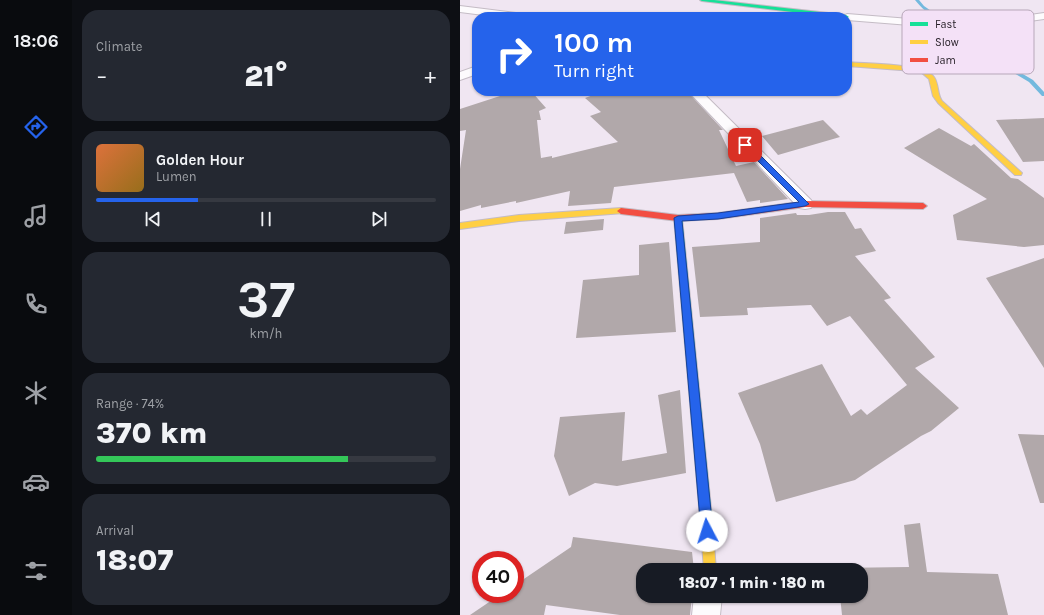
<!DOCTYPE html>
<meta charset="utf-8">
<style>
:root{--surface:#171b24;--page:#242831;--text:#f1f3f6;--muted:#9ea1a6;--line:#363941;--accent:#2563eb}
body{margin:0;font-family:Karla,sans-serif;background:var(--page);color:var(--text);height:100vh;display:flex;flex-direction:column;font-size:15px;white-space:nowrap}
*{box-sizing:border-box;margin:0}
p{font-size:13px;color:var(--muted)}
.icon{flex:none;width:22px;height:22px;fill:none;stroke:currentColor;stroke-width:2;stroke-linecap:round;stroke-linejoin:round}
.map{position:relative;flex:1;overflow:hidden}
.sheet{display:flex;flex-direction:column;gap:10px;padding:10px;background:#0d0f14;width:388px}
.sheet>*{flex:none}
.banner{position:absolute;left:12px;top:12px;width:380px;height:84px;border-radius:16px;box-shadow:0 1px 3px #0004;background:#2563eb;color:#fff;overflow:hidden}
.speed{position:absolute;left:12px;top:551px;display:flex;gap:8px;font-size:20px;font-weight:700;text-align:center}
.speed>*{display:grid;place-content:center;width:52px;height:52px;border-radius:50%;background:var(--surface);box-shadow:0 1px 3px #0004;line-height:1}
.speed .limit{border:6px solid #d22;background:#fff;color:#111}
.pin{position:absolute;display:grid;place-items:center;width:34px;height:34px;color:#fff;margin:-17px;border-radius:8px;box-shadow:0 2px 6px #0006}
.me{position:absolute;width:44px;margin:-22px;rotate:355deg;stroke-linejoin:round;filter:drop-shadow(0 0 3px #0008)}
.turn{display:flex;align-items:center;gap:14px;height:84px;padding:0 16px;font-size:18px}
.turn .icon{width:52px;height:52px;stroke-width:2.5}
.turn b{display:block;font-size:28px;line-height:34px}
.big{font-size:30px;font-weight:800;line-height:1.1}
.sheet .card{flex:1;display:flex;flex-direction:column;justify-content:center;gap:6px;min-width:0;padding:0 14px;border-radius:16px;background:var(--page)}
.sheet .dial{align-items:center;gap:0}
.dial b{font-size:52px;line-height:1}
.song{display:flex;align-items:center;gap:12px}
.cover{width:48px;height:48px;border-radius:6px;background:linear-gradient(135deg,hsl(20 70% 55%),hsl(40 70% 35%))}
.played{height:4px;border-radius:2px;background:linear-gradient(90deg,var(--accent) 30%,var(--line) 30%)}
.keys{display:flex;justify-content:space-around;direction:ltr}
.heat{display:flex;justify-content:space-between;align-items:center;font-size:22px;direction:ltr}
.charge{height:6px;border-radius:3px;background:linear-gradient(90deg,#34c759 74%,var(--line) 0)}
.trip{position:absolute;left:176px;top:563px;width:232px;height:40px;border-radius:16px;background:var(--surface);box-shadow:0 1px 3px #0004;font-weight:800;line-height:40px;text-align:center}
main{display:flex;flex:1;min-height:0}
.tab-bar{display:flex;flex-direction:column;width:72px;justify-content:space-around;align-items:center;background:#090b0e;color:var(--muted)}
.tab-bar .icon{width:28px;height:28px}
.tab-bar .active{color:var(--accent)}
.tab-bar b{font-size:18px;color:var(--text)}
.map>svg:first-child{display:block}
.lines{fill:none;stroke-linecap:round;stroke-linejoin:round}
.stream{fill:#73b9de;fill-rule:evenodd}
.building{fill:#b1a8aa}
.street-casing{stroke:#c4bcc5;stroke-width:2}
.fast-casing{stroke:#c4bcc5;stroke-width:2}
.slow-casing{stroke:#c4bcc5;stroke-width:2}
.jam-casing{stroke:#c4bcc5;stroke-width:2}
.street{fill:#fdfbfd;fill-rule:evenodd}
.fast{fill:#16e098;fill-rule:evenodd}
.slow{fill:#ffcf43;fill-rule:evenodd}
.jam{fill:#f24e42;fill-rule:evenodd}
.route{fill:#2563eb;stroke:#184099}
.key{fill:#f4e1f7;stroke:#b7a7b9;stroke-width:1}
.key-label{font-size:11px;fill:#282129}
</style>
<main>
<nav class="tab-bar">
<b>18:06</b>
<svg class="icon active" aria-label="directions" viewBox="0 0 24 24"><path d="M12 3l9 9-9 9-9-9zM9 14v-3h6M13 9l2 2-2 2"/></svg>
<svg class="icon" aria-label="music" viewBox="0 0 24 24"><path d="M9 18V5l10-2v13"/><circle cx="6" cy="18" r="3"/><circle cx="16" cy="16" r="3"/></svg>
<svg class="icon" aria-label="phone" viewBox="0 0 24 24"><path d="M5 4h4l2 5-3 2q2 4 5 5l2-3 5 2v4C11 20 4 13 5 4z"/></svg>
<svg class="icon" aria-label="climate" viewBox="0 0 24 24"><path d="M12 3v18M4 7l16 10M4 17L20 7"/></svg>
<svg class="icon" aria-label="car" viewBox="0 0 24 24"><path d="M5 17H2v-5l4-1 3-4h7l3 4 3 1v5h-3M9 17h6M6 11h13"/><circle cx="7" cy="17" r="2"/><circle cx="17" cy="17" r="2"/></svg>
<svg class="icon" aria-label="filters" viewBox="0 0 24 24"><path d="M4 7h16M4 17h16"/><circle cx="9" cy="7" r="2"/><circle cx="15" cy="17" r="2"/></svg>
</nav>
<section class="sheet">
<div class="card"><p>Climate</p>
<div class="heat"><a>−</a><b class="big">21°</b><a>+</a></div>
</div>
<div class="card">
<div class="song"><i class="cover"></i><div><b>Golden Hour</b><p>Lumen</p></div></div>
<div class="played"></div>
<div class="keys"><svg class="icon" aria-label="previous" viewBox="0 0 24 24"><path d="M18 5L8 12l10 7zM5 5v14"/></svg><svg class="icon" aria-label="pause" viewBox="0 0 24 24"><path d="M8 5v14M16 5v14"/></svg><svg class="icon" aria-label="next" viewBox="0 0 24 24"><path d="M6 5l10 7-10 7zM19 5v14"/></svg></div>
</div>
<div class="card dial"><b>37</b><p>km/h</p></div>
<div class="card"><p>Range · 74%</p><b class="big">370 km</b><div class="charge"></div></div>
<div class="card"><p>Arrival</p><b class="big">18:07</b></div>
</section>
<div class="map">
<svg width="584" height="615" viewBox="0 0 584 615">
<rect width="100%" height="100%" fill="#f0e6f2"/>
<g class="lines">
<!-- stream -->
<path class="stream" d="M455,0H459L464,6L477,15V17C469,16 461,7 455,0Z
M483,31H485L502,43L529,54L573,80L584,92V96H582L569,82L525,56L500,45L483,33Z"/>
</g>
<!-- building -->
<path class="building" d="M55,91H71L86,108L79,111L81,120H77L81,158L92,156V158L158,142L130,116L141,112L125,98L144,91H227L263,130H259L276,166L294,162L328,199L300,203V200L287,202L274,173L154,187L151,203L108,206L110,191L56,203V201L21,208V205L0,211V169L6,130L0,131V109Z
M584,118V161L563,162L536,120Z
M363,120L380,137L318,155L302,136Z
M479,128L511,146L514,144L551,178L558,179L584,198V245L564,247L497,240L493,215L527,199L444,148Z
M368,212H385L395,229L401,228L416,251L395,256L431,298L424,300L475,357L455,368L499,408L471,431L461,436L395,480L316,502L300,444L278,393L362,364L391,416L401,409L407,415L447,385L390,316L367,326L351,305L287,308L288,315L240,317L232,247L300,242V218L336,213L337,215H349Z
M144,219L143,230L104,234L106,222Z
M209,242L216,332L116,338L123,280L179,275V245Z
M584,258V368L526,278Z
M220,390L226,473L157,486L135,483L109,496L94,456L100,417L165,412L162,461L207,453L198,395Z
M558,434L584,435V503H580Z
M460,523L467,572L538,574L548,615H382L380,596H401V570H377L376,568L449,567L444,525Z
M113,537L232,552L234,570H183V596H232L230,615H160L86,605L84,615H10L41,594H55V585L111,547Z"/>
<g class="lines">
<defs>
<path id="street" d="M0,6L64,14L69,17H39L0,12Z
M584,13V19L563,22H529L517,27H475L387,20V17H382L387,14L475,21H515L527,16H563Z
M17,66V74L0,80V72Z
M228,91H241L351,200L353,204L351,208L345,209L339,208Z
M234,596H262L260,615H232Z"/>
<path id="fast" d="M240,0H254L386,15L389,17L387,18V17H373L242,1Z
M218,215L222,218L252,518L250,522L246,524L242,522L240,518L214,218Z"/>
<path id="slow" d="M387,62C405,64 465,63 474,77C479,84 477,94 482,101L562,173L561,175H555L478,103L473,96L469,79L462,73L454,71L387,66Z
M161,208L164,209L165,211L164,213L59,221L0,229V223L59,215Z
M246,512L250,514L252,518L256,570H244L240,518L242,514Z"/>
<path id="jam" d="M345,201L463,203L467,206L463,209L345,207L258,219L218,221L161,214L157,211L161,208L218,215L258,213Z"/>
</defs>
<!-- street casing -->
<use href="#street" class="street-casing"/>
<!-- fast casing -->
<use href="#fast" class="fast-casing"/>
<!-- slow casing -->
<use href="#slow" class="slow-casing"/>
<!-- jam casing -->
<use href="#jam" class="jam-casing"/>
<!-- street -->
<use href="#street" class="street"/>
<!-- fast -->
<use href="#fast" class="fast"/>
<!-- slow -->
<use href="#slow" class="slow"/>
<!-- jam -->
<use href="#jam" class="jam"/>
</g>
<!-- route -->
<path class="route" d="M283,143H288L349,204L345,206L258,219L222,221L253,531L252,535L247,537L243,535L241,531L214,218L218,216L258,213L339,202L283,146Z"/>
<!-- legend -->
<rect x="442" y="10" width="132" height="64" rx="6" class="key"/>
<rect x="450" y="22" width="18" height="4" fill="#16e098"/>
<rect x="450" y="40" width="18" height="4" fill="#ffcf43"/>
<rect x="450" y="58" width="18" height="4" fill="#f24e42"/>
<g class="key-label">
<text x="475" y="28">Fast</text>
<text x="475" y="46">Slow</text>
<text x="475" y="64">Jam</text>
</g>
</svg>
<div class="speed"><div class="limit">40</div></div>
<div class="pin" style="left:285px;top:145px;background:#d93025"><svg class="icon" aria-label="arrive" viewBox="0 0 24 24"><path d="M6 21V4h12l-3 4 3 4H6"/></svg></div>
<svg class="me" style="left:247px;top:531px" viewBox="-20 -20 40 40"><circle r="19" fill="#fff"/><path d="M0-13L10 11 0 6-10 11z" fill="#2563eb"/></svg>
<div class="trip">18:07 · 1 min · 180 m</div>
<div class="banner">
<div class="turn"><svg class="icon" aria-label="right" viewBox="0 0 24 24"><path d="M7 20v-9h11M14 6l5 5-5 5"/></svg><div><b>100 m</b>Turn right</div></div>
</div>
</div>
</main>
